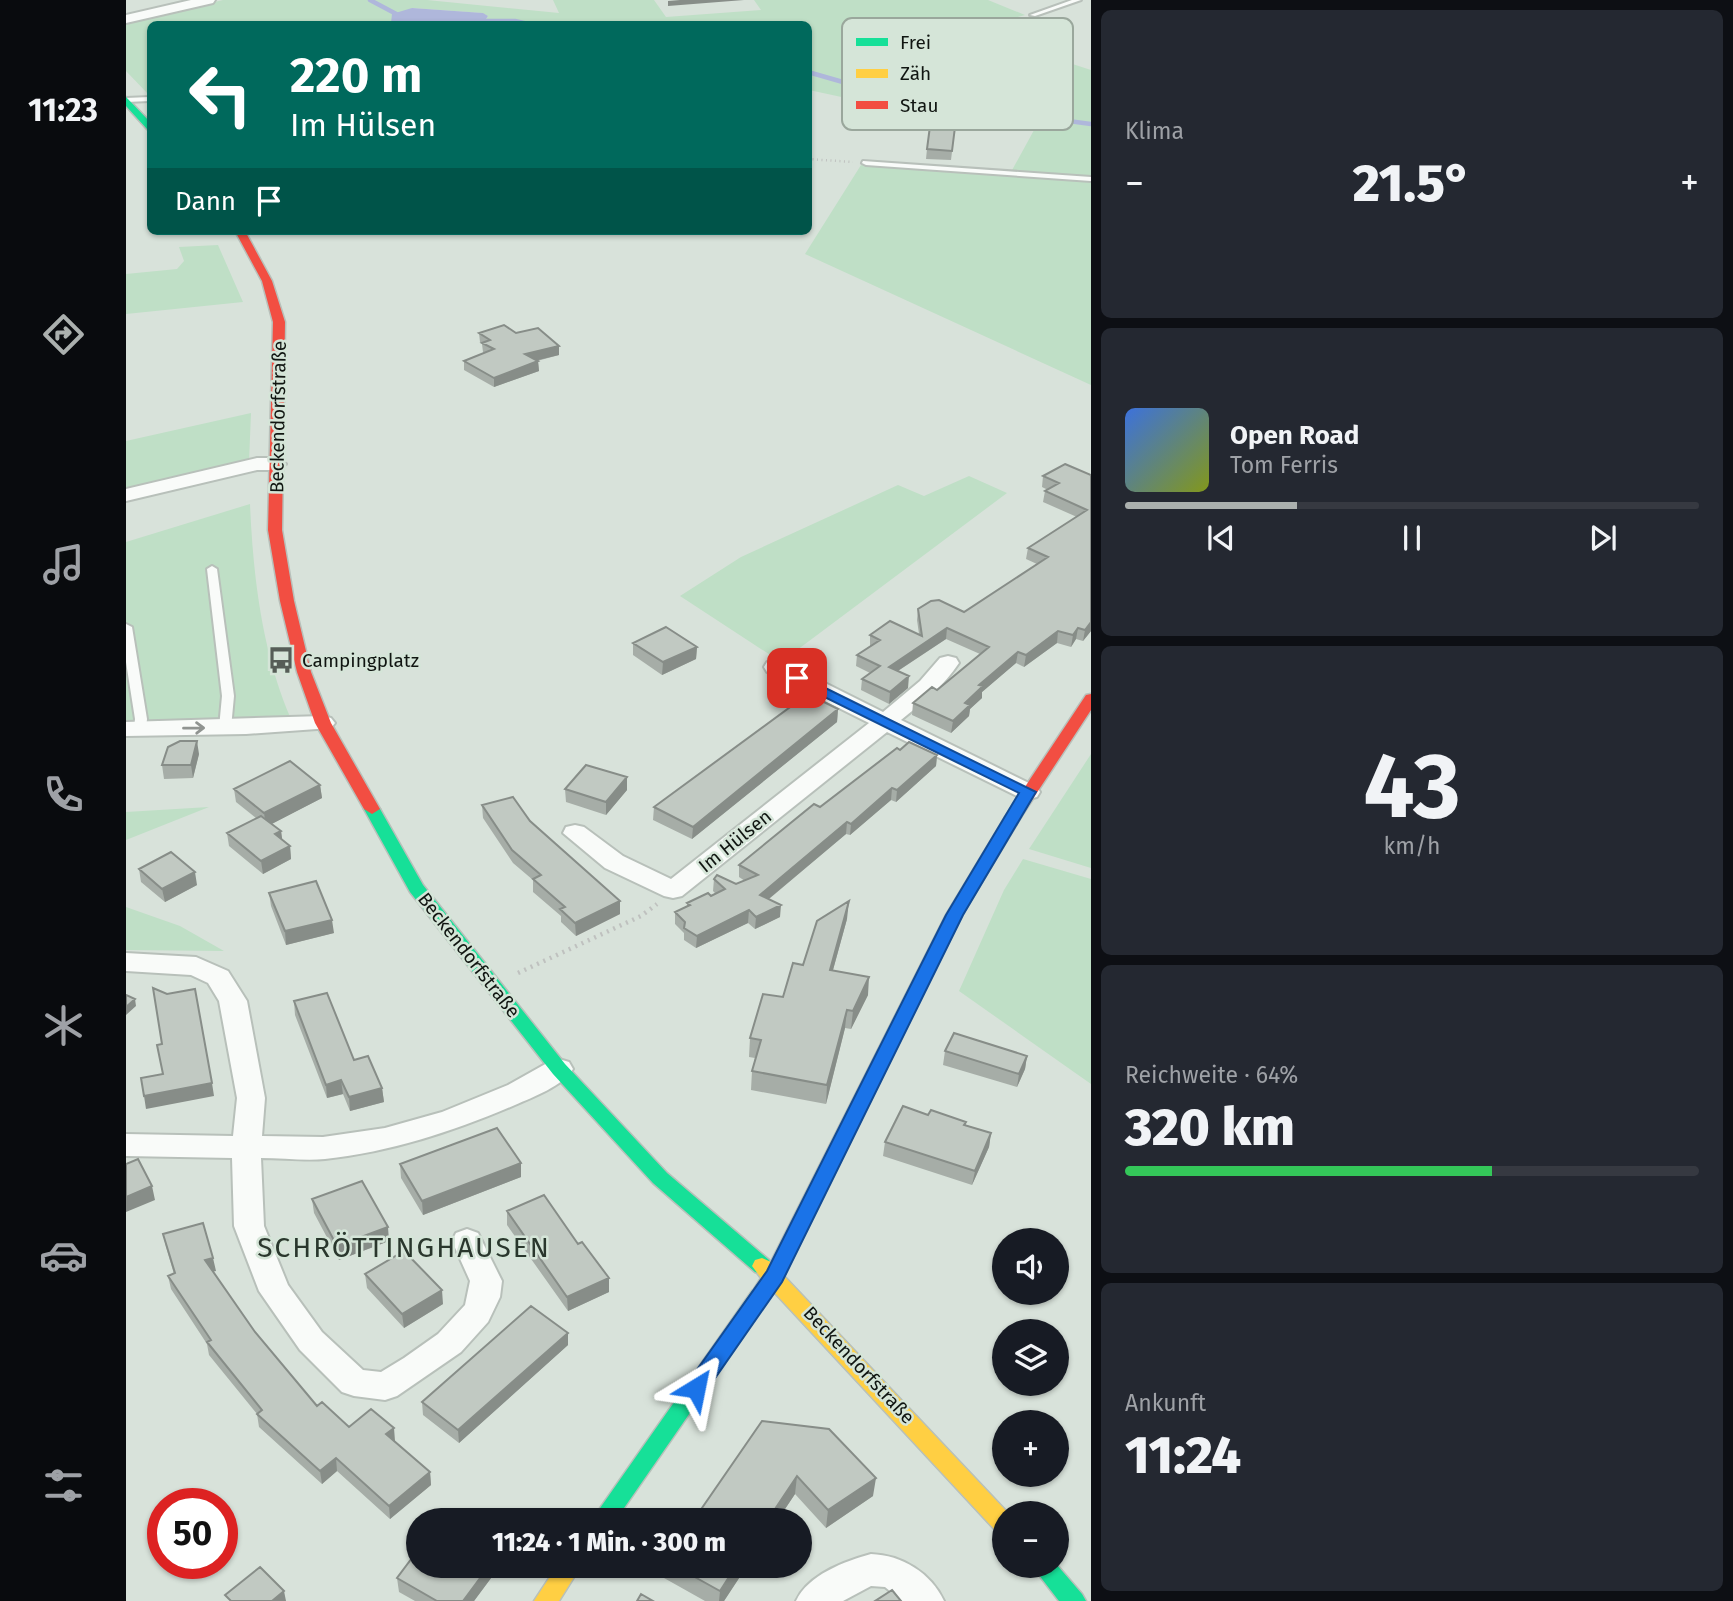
<!DOCTYPE html>
<html lang="de">
<meta charset="utf-8">
<style>
:root{--surface:#171b24;--page:#242831;--text:#f1f3f6;--muted:#9ea1a6;--line:#363941;--accent:#abb0ae}
body{margin:0;font-family:"Fira Sans",sans-serif;background:var(--page);color:var(--text);height:100vh;display:flex;flex-direction:column;font-size:26px;white-space:nowrap}
*{box-sizing:border-box;margin:0}
p{font-size:23px;color:var(--muted)}
.icon{flex:none;width:38px;height:38px;fill:none;stroke:currentColor;stroke-width:2;stroke-linecap:round;stroke-linejoin:round}
.map{position:relative;flex:1;overflow:hidden}
.details{display:flex;flex-direction:column;gap:10px;padding:10px;background:#0d0f14;width:642px}
.details>*{flex:none}
.top-card{position:absolute;left:21px;top:21px;width:665px;height:214px;border-radius:10px;box-shadow:0 2px 5px #0004;background:#00695c;color:#fff;overflow:hidden}
.tools{position:absolute;left:866px;top:1228px;display:grid;gap:14px}
.tools a{display:grid;place-items:center;width:77px;height:77px;border-radius:50%;background:var(--surface);box-shadow:0 2px 5px #0004;font-size:35px}
.speed{position:absolute;left:21px;top:1488px;display:flex;gap:14px;font-size:35px;font-weight:700;text-align:center}
.speed>*{display:grid;place-content:center;width:91px;height:91px;border-radius:50%;background:var(--surface);box-shadow:0 2px 5px #0004;line-height:1}
.speed .limit{border:10px solid #d22;background:#fff;color:#111}
.pin{position:absolute;display:grid;place-items:center;width:60px;height:60px;color:#fff;margin:-30px;border-radius:14px;box-shadow:0 4px 10px #0006}
.me{position:absolute;width:77px;margin:-38px;rotate:35deg;stroke-linejoin:round;filter:drop-shadow(0 0 5px #0008)}
.turn{display:flex;align-items:center;gap:24px;height:147px;padding:0 28px;font-size:32px}
.turn .icon{width:91px;height:91px;stroke-width:2.5}
.turn b{display:block;font-size:49px;line-height:60px}
.then{display:flex;align-items:center;height:66px;padding:0 28px;background:#0003;gap:14px;font-size:26px}
.big{font-size:52px;font-weight:800;line-height:1.1}
.details .card{flex:1;display:flex;flex-direction:column;justify-content:center;gap:10px;min-width:0;padding:0 24px;border-radius:10px;background:var(--page)}
.details .dial{align-items:center;gap:0}
.dial b{font-size:91px;line-height:1}
.song{display:flex;align-items:center;gap:21px}
.cover{width:84px;height:84px;border-radius:10px;background:linear-gradient(135deg,hsl(220 70% 55%),hsl(70 70% 35%))}
.played{height:7px;border-radius:4px;background:linear-gradient(90deg,var(--accent) 30%,var(--line) 30%)}
.keys{display:flex;justify-content:space-around;direction:ltr}
.heat{display:flex;justify-content:space-between;align-items:center;font-size:38px;direction:ltr}
.charge{height:10px;border-radius:5px;background:linear-gradient(90deg,#34c759 64%,var(--line) 0)}
.trip{position:absolute;left:280px;top:1508px;width:406px;height:70px;border-radius:35px;background:var(--surface);box-shadow:0 2px 5px #0004;font-weight:800;line-height:70px;text-align:center}
main{display:flex;flex:1;min-height:0}
.tabs{display:flex;flex-direction:column;width:126px;justify-content:space-around;align-items:center;background:#090b0e;color:var(--muted)}
.tabs .icon{width:49px;height:49px}
.tabs .on{color:var(--accent)}
.tabs b{font-size:32px;color:var(--text)}
.map>svg:first-child{display:block}
.green{fill:#bfdfc6}
.water{fill:#afb7db}
.lines{fill:none;stroke-linecap:round;stroke-linejoin:round}
.stream{stroke:#afb7db;stroke-width:4.5}
.lane-casing{stroke:#b8c0ba;stroke-width:4}
.street-casing{stroke:#b8c0ba;stroke-width:4}
.fast-casing{stroke:#b8c0ba;stroke-width:3}
.slow-casing{stroke:#b8c0ba;stroke-width:3}
.jam-casing{stroke:#b8c0ba;stroke-width:3}
.path-far1{stroke:#bfc1bf;stroke-width:2.5;stroke-dasharray:1 3.5;stroke-linecap:butt}
.path{stroke:#bfc1bf;stroke-width:4.5;stroke-dasharray:2 5;stroke-linecap:butt}
.lane{fill:#f9fbf9;fill-rule:evenodd}
.street{fill:#f9fbf9;fill-rule:evenodd}
.fast{fill:#16e098;fill-rule:evenodd}
.slow{fill:#ffcf43;fill-rule:evenodd}
.jam{fill:#f24e42;fill-rule:evenodd}
.wall{fill:#a6ada7}
.shaded-wall{fill:#878d88}
.building{fill:#c1c9c2;stroke:#878d88;stroke-width:2}
.oneway{stroke:#909491}
.route{fill:#1a73e8;stroke:#114b97;stroke-width:2}
.labels{text-anchor:middle;dominant-baseline:central;stroke-width:5;stroke-linejoin:round;paint-order:stroke}
.street-label{font-size:19px;fill:#101511;stroke:#d5e5d8}
.poi-label{font-size:19px;fill:#101511;stroke:#d5e5d8;text-anchor:start}
.near-quarter-label{font-size:28px;letter-spacing:2px;fill:#2a372d;stroke:#d5e5d8}
.key{fill:#d5e5d8;stroke:#9aa79c;stroke-width:2}
.key-label{font-size:19px;fill:#101511}
</style>
<main>
<nav class="tabs">
<b>11:23</b>
<svg class="icon on" aria-label="directions" viewBox="0 0 24 24"><path d="M12 3l9 9-9 9-9-9zM9 14v-3h6M13 9l2 2-2 2"/></svg>
<svg class="icon" aria-label="music" viewBox="0 0 24 24"><path d="M9 18V5l10-2v13"/><circle cx="6" cy="18" r="3"/><circle cx="16" cy="16" r="3"/></svg>
<svg class="icon" aria-label="phone" viewBox="0 0 24 24"><path d="M5 4h4l2 5-3 2q2 4 5 5l2-3 5 2v4C11 20 4 13 5 4z"/></svg>
<svg class="icon" aria-label="climate" viewBox="0 0 24 24"><path d="M12 3v18M4 7l16 10M4 17L20 7"/></svg>
<svg class="icon" aria-label="car" viewBox="0 0 24 24"><path d="M5 17H2v-5l4-1 3-4h7l3 4 3 1v5h-3M9 17h6M6 11h13"/><circle cx="7" cy="17" r="2"/><circle cx="17" cy="17" r="2"/></svg>
<svg class="icon" aria-label="filters" viewBox="0 0 24 24"><path d="M4 7h16M4 17h16"/><circle cx="9" cy="7" r="2"/><circle cx="15" cy="17" r="2"/></svg>
</nav>
<div class="map">
<svg width="965" height="1601" viewBox="0 0 965 1601">
<rect width="100%" height="100%" fill="#d8e2da"/>
<!-- green -->
<path class="green" d="M97,0H301L433,13L427,0H528L540,17L635,10L628,0H862L899,15L844,31L965,70V176L885,172L913,121L771,109L683,90L682,24H351L358,22L362,16L356,13L286,8L265,22L269,24H24V94H22L0,71V23Z
M735,165L965,181V385L679,254Z
M92,245L117,302L0,314V274L51,269L58,261L53,247Z
M125,413L123,462L0,491V441Z
M843,476L881,493L655,662L554,596L615,557L772,485L798,496Z
M124,504C127,576 136,652 165,719L0,726V542Z
M965,754V868L903,849Z
M83,807L0,840V812Z
M897,859L965,879V1084L833,991L878,890Z
M0,907L54,926L98,951L0,950Z"/>
<!-- water -->
<path class="water" d="M286,8L357,13L362,16L358,22L351,24L265,23L266,14Z"/>
<g class="lines">
<!-- stream -->
<path class="stream" d="M244,0L276,17
M351,21H389L402,24
M682,72L776,99L965,124"/>
<defs>
<path id="lane" d="M946,0H955L909,16L904,15Z
M24,97V101L0,102V98Z
M737,161L965,177V181L740,165L736,163Z
M86,566L91,569L108,696L105,728L99,732L93,728L96,696L81,569Z
M0,624L6,627L21,719L20,728L14,732L8,728L9,719L0,662Z"/>
<path id="street" d="M65,0H89L87,3L0,23V15Z
M131,458H150L160,464L150,470H131L0,501V489Z
M822,656L830,658L833,663C818,686 796,703 775,720L911,787L914,792L911,797L902,799L893,797L761,732L556,896L547,898L538,896L479,868L437,833L440,827L449,825L458,827L497,856L545,879L743,723L641,672L638,667L641,662H657L757,712L794,681L814,658Z
M197,716L205,718L209,723L205,728L120,734L0,736V722Z
M0,953L70,957L102,971L121,1001L139,1098L136,1136L197,1137L259,1128L316,1112L382,1085L423,1062L433,1059L443,1062L447,1069C437,1086 407,1097 389,1105C328,1131 266,1152 199,1159C179,1161 156,1158 135,1158L138,1226L162,1285L196,1332L237,1370L255,1372L278,1358L312,1334L339,1305L344,1281L326,1241L330,1233L341,1229L352,1233L376,1281L374,1297L362,1322L335,1352L271,1396L259,1400L228,1396L216,1392L174,1350L133,1291L108,1226L106,1158L0,1156V1134L107,1136L111,1098L93,1001L82,983L65,975L0,971Z
M745,1554C776,1555 805,1573 818,1601H776L759,1587L745,1586L717,1601H670C682,1575 719,1561 745,1554Z"/>
<path id="fast" d="M0,97L24,122V130L21,129L0,106Z
M246,804L254,809L297,885L439,1064L541,1173L643,1260L646,1266L643,1272L636,1274L629,1272L527,1183L427,1074L284,892L238,809Z
M633,1289L640,1291L643,1297L640,1303L489,1521H465L626,1291Z
M931,1565L956,1594L960,1601H933L906,1566Z"/>
<path id="slow" d="M887,812L895,817L836,915L658,1276L883,1514H878V1534L870,1531L648,1292C641,1301 638,1307 626,1303L623,1297L635,1278L626,1266L629,1260L636,1258L645,1262L820,915L879,817Z
M431,1566H455L433,1601H408Z"/>
<path id="jam" d="M109,231H119L146,281L159,322L156,530L168,601L185,672L205,723L254,809L246,814L238,809L189,723L171,672L154,601L142,530L147,322L136,281Z
M965,694V710L895,817L887,822L881,820L879,817L960,695Z"/>
</defs>
<!-- lane casing -->
<use href="#lane" class="lane-casing"/>
<!-- street casing -->
<use href="#street" class="street-casing"/>
<!-- fast casing -->
<use href="#fast" class="fast-casing"/>
<!-- slow casing -->
<use href="#slow" class="slow-casing"/>
<!-- jam casing -->
<use href="#jam" class="jam-casing"/>
<!-- path-far1 -->
<path class="path-far1" d="M682,159L727,162"/>
<!-- path -->
<path class="path" d="M392,973L515,916L531,904"/>
<!-- lane -->
<use href="#lane" class="lane"/>
<!-- street -->
<use href="#street" class="street"/>
<!-- fast -->
<use href="#fast" class="fast"/>
<!-- slow -->
<use href="#slow" class="slow"/>
<!-- jam -->
<use href="#jam" class="jam"/>
</g>
<!-- wall -->
<path class="wall" d="M829,127L825,160L800,159L801,149Z
M353,333H390L433,346V355L411,361H412L413,371L368,387L338,370V361L359,353L357,352L356,344L354,342Z
M965,475V631L957,641L950,639L945,647L931,643L898,667L890,663L856,692V698L844,709L843,716L825,733L786,715L787,703L811,690L854,654L820,639L772,671L782,688L763,704L735,690L736,679L744,673L730,666L731,655L744,646V635L793,634L791,620L792,609L838,612L911,564L900,559L902,548L951,517L917,502L919,491L922,490L916,487L917,476Z
M507,643L571,647L570,659L536,675L507,655Z
M712,709L711,722L566,839L527,820L528,807Z
M73,754L67,778L38,779L36,765Z
M811,755L810,766L770,802L765,800L724,835L720,834L643,899L654,917L629,929L622,923L570,948L558,940V933L549,924V912L561,906V903L590,894L587,891L588,879L610,884L619,881L613,877V865L694,807Z
M501,777V790L480,815L440,802L439,789Z
M194,785L196,798L145,824L155,831L156,840L164,846L165,859L137,874L103,846L101,833L130,818L110,802L108,789Z
M356,805L404,821L494,901V914L450,936L435,922V916L407,892V880L387,863L357,818Z
M13,869L71,885L39,902L15,882Z
M143,893L208,933L160,945L145,906Z
M721,919L707,970L742,995L725,1029L719,1028L700,1104L625,1090L626,1071L629,1058L623,1057L624,1038L657,997L677,965Z
M168,1001L256,1088L258,1102L224,1111L217,1094L201,1098L169,1015Z
M819,1051L901,1056L899,1069L891,1087L817,1065Z
M802,1115L840,1122V1125L865,1133L863,1147L846,1185L757,1156L759,1142Z
M395,1163V1177L297,1215L275,1178L274,1164Z
M186,1199L263,1241L213,1260L188,1213Z
M381,1211L483,1292L442,1311L381,1225Z
M37,1234L90,1271H87L129,1332L191,1406L223,1427L268,1428V1441L304,1472L305,1485L264,1519L211,1471L196,1484L133,1427L131,1414L83,1355L81,1344L45,1289L42,1276L48,1274L40,1247Z
M239,1274L317,1304L278,1328L241,1288Z
M442,1333V1345L333,1443L297,1415L296,1402Z
M636,1421L747,1496L700,1528L669,1494L651,1521H567Z
M292,1540V1566H374L348,1601H289L273,1592L271,1578L292,1551L291,1542Z
M539,1566H621L598,1601H579L538,1578Z"/>
<!-- shaded-wall -->
<path class="shaded-wall" d="M554,0H618L542,6V1Z
M433,346V355L400,363L399,354Z
M412,361L413,371L368,387V378Z
M965,622V631L957,641L959,630Z
M821,628L820,639L761,678L763,667Z
M952,628L950,639L945,647L947,635Z
M932,631L931,643L898,667L900,655Z
M571,647L570,659L536,675L537,662Z
M892,652L890,663L856,692V698L844,709L843,716L825,733L827,721L853,685Z
M783,676L782,688L763,704L764,692Z
M712,709L711,722L566,839L567,827Z
M71,741L73,754L67,778L65,765Z
M811,755L810,766L770,802L771,790Z
M501,777V790L480,815V802Z
M194,785L196,798L140,827L138,813Z
M766,788L765,800L724,835L725,824Z
M721,822L720,834L633,907L634,895Z
M155,831L157,845L149,834Z
M164,846L165,859L137,874L135,861Z
M69,872L71,885L39,902L36,889Z
M494,901V914L450,936L449,923Z
M723,901L721,919L702,988L704,970Z
M655,905L654,917L629,929L630,917Z
M623,910L622,923L570,948L571,936Z
M206,920L208,933L160,945L159,931Z
M743,977L742,995L725,1029L727,1011Z
M9,999L10,1006L0,1015V1007Z
M721,1010L719,1028L700,1104L701,1085Z
M901,1056L899,1069L891,1087L893,1074Z
M215,1080L217,1094L201,1098L200,1085Z
M86,1083L88,1096L20,1109L18,1096Z
M256,1088L258,1102L224,1111L223,1097Z
M865,1133L863,1147L846,1185L849,1171Z
M395,1163V1177L297,1215L296,1201Z
M26,1186L29,1200L0,1212V1197Z
M262,1227L263,1241L213,1260L211,1246Z
M87,1258L90,1271L81,1273L79,1260Z
M483,1278V1292L442,1311L441,1297Z
M316,1290L317,1304L278,1328L276,1314Z
M442,1333V1345L333,1443L332,1430Z
M268,1428L269,1441L261,1447L260,1434Z
M210,1458L211,1471L196,1484L194,1471Z
M304,1472L305,1485L264,1519L263,1506Z
M671,1476L669,1494L651,1521H641Z
M750,1478L747,1496L700,1528L702,1510Z
M363,1566H374L348,1601H337Z
M610,1566H621L598,1601H593L594,1591Z
M158,1591L160,1601H146Z"/>
<!-- building -->
<path class="building" d="M804,126L829,127L826,151L801,149Z
M378,325L390,333L412,328L433,346L399,354L412,361L368,378L338,361L368,349L356,343L364,340L353,333Z
M939,464L965,475V622L959,630L952,628L947,635L932,631L900,655L892,652L853,685L857,686L839,703L844,705L827,721L787,703L806,687L811,690L863,647L821,628L763,667L783,676L764,692L736,679L754,666L731,655L754,640L744,635L764,621L796,636L792,609L805,601L813,600L838,612L922,557L902,548L961,510L919,491L933,483L917,476Z
M540,627L571,647L537,662L507,643Z
M682,694L712,709L567,827L528,807Z
M54,741H71L65,765H36L42,747Z
M783,742L811,755L771,790L766,788L725,824L721,822L634,895L655,905L630,917L623,910L571,936L558,928L559,922L549,912L564,905L561,903L582,893L585,896L599,889L588,879L591,875L610,884L632,875L613,865L688,804L694,807L771,748L774,750Z
M164,761L194,785L138,813L108,789Z
M460,765L501,777L480,802L439,789Z
M387,797L404,821L494,901L449,923L434,909L439,907L407,879L415,875L386,850L356,805Z
M135,816L155,831L149,834L164,846L135,861L101,833Z
M45,852L69,872L36,889L13,869Z
M190,881L206,920L159,931L143,893Z
M723,901L704,970L743,977L727,1011L721,1010L701,1085L626,1071L635,1040L624,1038L637,994L657,997L667,963L677,965L691,921Z
M27,988L41,994L69,989L86,1083L18,1096L15,1078L37,1074L31,1045L36,1044Z
M201,993L228,1060L242,1056L256,1088L223,1097L215,1080L200,1085L168,1001Z
M0,995L9,999L0,1007Z
M828,1033L901,1056L893,1074L819,1051Z
M777,1106L802,1115L805,1110L840,1122L838,1125L865,1133L849,1171L759,1142Z
M371,1128L395,1163L296,1201L274,1164Z
M12,1159L26,1186L0,1197V1164Z
M236,1181L262,1227L211,1246L186,1199Z
M418,1195L452,1244L456,1242L483,1278L441,1297L381,1211Z
M77,1223L87,1258L79,1260L129,1332L191,1406L196,1402L223,1427L245,1409L268,1428L260,1434L304,1472L263,1506L210,1458L194,1471L131,1414L136,1410L81,1342L85,1340L42,1276L49,1273L37,1234Z
M278,1251L316,1290L276,1314L239,1274Z
M405,1306L442,1333L332,1430L296,1402Z
M636,1421L703,1429L750,1478L702,1510L671,1476L641,1521H567Z
M312,1515L322,1521H307Z
M292,1550V1566H363L337,1601H311L271,1578Z
M549,1566H610L594,1591Z
M134,1567L158,1591L146,1601H105L99,1595Z
M766,1590L775,1601H749Z
M515,1594L527,1601H511Z"/>
<!-- one-way arrows -->
<defs><path id="oneway-shaft" d="M-6 0H5M1.5-3L5.5 0L1.5 3" fill="none" stroke-width="1.6" stroke-linecap="round" stroke-linejoin="round" transform="scale(1.75)"/></defs>
<use class="oneway" href="#oneway-shaft" transform="translate(68 728) rotate(-1)"/>
<!-- route -->
<path class="route" d="M671,674L910,792L837,915L656,1282L578,1394L570,1396L563,1394L560,1388L563,1381L641,1271L820,915L893,793L666,681L664,678L666,675Z"/>
<!-- icons -->
<defs>
<symbol id="bus-bare" viewBox="-9 -9 18 18"><path d="M-5-6H5V4H4V6H2V4H-2V6H-4V4H-5ZM-3.5-4V0h7V-4ZM-3.5 1.2v1.5H-2V1.2ZM2 1.2v1.5H3.5V1.2Z" fill="#565d57" stroke="#d5e5d8" stroke-width="2.5" paint-order="stroke"/></symbol>
</defs>
<g fill-rule="evenodd">
<use href="#bus-bare" x="136" y="641" width="38" height="38"/>
</g>
<g class="labels">
<!-- street labels -->
<g class="street-label">
<text transform="translate(152 417) rotate(-89)">Beckendorfstraße</text>
<text transform="translate(609 841) rotate(-39)">Im Hülsen</text>
<text transform="translate(343 955) rotate(52)">Beckendorfstraße</text>
<text transform="translate(733 1365) rotate(47)">Beckendorfstraße</text>
</g>
<!-- poi labels -->
<g class="poi-label">
<text x="176" y="660">Campingplatz</text>
</g>
<!-- near-quarter labels -->
<g class="near-quarter-label">
<text x="278" y="1247">SCHRÖTTINGHAUSEN</text>
</g>
</g>
<!-- legend -->
<rect x="716" y="18" width="231" height="112" rx="10" class="key"/>
<rect x="730" y="38" width="32" height="8" fill="#16e098"/>
<rect x="730" y="69" width="32" height="9" fill="#ffcf43"/>
<rect x="730" y="101" width="32" height="8" fill="#f24e42"/>
<g class="key-label">
<text x="774" y="49">Frei</text>
<text x="774" y="80">Zäh</text>
<text x="774" y="112">Stau</text>
</g>
</svg>
<div class="tools">
<a><svg class="icon" aria-label="sound" viewBox="0 0 24 24"><path d="M4 9h4l5-4v14l-5-4H4zM17 9q2 3 0 6"/></svg></a>
<a><svg class="icon" aria-label="layers" viewBox="0 0 24 24"><path d="M12 4l9 5-9 5-9-5zM3 14l9 5 9-5"/></svg></a>
<a>+</a>
<a>−</a>
</div>
<div class="speed"><div class="limit">50</div></div>
<div class="pin" style="left:671px;top:678px;background:#d93025"><svg class="icon" aria-label="arrive" viewBox="0 0 24 24"><path d="M6 21V4h12l-3 4 3 4H6"/></svg></div>
<svg class="me" style="left:570px;top:1388px" viewBox="-20 -20 40 40"><path d="M0-17L14 15 0 8-14 15z" fill="#1a73e8" stroke="#fff" stroke-width="4"/></svg>
<div class="trip">11:24 · 1 Min. · 300 m</div>
<div class="top-card">
<div class="turn"><svg class="icon" aria-label="left" viewBox="0 0 24 24"><path d="M17 20v-9H6M10 6l-5 5 5 5"/></svg><div><b>220 m</b>Im Hülsen</div></div>
<div class="then">Dann<svg class="icon" aria-label="arrive" viewBox="0 0 24 24"><path d="M6 21V4h12l-3 4 3 4H6"/></svg></div>
</div>
</div>
<section class="details">
<div class="card"><p>Klima</p>
<div class="heat"><a>−</a><b class="big">21.5°</b><a>+</a></div>
</div>
<div class="card">
<div class="song"><i class="cover"></i><div><b>Open Road</b><p>Tom Ferris</p></div></div>
<div class="played"></div>
<div class="keys"><svg class="icon" aria-label="previous" viewBox="0 0 24 24"><path d="M18 5L8 12l10 7zM5 5v14"/></svg><svg class="icon" aria-label="pause" viewBox="0 0 24 24"><path d="M8 5v14M16 5v14"/></svg><svg class="icon" aria-label="next" viewBox="0 0 24 24"><path d="M6 5l10 7-10 7zM19 5v14"/></svg></div>
</div>
<div class="card dial"><b>43</b><p>km/h</p></div>
<div class="card"><p>Reichweite · 64%</p><b class="big">320 km</b><div class="charge"></div></div>
<div class="card"><p>Ankunft</p><b class="big">11:24</b></div>
</section>
</main>
